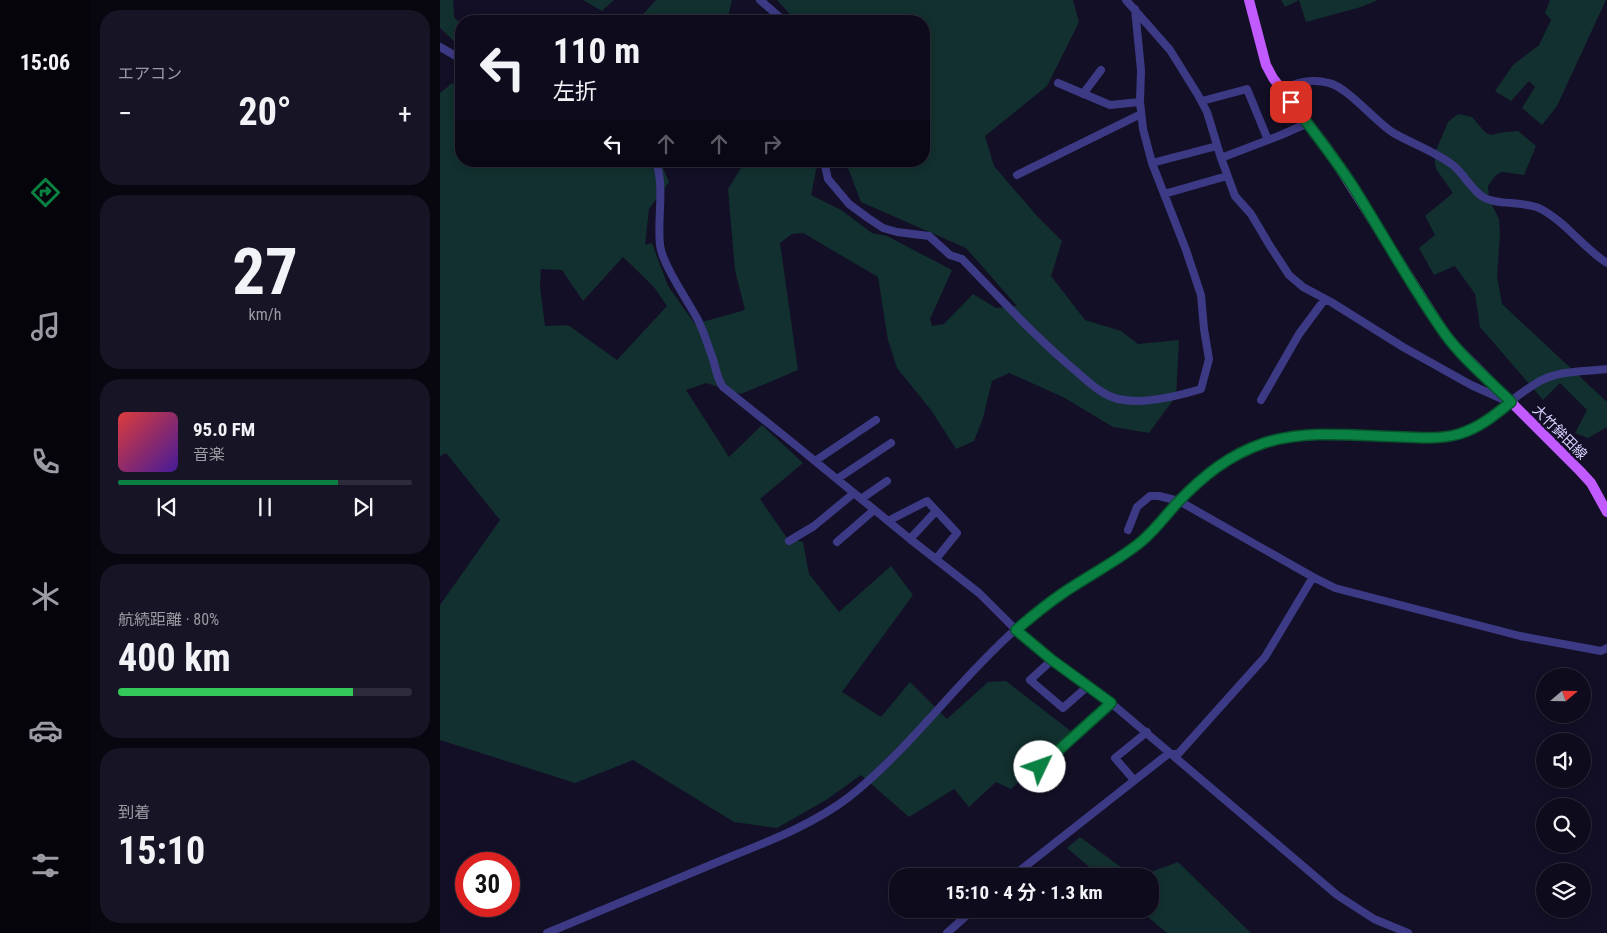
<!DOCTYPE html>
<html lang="ja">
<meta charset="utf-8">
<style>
:root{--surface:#0e0b1c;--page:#171425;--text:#f1f3f6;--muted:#9b9ba3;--line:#2e2b3b;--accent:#0b8043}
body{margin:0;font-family:"Roboto Condensed","Noto Sans JP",sans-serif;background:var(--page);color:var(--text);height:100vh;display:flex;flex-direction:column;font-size:19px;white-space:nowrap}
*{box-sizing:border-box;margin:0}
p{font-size:16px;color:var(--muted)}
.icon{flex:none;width:28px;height:28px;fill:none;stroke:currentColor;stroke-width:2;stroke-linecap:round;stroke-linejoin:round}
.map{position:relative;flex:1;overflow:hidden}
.side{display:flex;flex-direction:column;gap:10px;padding:10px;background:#08060f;width:350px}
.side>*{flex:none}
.hud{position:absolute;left:15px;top:15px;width:475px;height:152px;border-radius:20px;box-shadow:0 2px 8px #0003,0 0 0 1px var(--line);background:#0e0b1c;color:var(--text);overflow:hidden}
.needle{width:32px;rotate:70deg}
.tools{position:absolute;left:1096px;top:668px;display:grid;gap:10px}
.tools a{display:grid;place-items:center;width:55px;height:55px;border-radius:50%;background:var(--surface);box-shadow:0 2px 8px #0003,0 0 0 1px var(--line);font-size:25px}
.speed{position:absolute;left:15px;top:852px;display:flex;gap:10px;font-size:25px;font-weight:700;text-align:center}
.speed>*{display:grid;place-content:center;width:65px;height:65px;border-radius:50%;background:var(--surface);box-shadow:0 2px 8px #0003,0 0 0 1px var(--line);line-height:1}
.speed .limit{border:8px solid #d22;background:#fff;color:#111}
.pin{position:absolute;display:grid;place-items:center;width:42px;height:42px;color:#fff;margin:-21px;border-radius:10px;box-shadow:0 2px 8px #0006}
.me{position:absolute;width:55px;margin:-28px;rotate:48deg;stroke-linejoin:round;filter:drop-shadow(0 0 4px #0008)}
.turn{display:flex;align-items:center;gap:18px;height:105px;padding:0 15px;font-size:22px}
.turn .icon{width:65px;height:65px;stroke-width:2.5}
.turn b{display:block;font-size:35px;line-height:42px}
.lanes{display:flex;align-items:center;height:48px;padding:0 15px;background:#0003;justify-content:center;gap:25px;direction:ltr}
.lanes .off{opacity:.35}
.big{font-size:38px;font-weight:700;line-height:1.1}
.side .card{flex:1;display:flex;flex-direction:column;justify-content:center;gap:8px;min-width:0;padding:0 18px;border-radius:20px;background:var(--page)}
.side .dial{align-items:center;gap:0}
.dial b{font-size:65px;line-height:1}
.song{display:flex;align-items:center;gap:15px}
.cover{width:60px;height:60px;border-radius:8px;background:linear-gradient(135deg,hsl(0 70% 55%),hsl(260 70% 35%))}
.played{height:5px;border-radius:2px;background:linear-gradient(90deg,var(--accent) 75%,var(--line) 75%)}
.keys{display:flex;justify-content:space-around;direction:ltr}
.heat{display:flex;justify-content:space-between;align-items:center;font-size:28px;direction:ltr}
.charge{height:8px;border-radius:4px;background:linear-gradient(90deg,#34c759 80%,var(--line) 0)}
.trip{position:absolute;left:449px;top:868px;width:270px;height:50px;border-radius:20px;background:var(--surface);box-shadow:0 2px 8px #0003,0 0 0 1px var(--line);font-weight:700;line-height:50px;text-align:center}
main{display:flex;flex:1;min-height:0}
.menu{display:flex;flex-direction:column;width:90px;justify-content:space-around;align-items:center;background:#06040b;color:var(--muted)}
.menu .icon{width:35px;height:35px}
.menu .active{color:var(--accent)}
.menu b{font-size:22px;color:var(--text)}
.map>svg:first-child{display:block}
.green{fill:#12302f;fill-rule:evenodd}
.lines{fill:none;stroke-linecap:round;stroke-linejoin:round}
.minor{stroke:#3d3a85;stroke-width:8}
.major{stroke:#c25bff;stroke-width:10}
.route-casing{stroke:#07532c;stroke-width:12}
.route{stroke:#0b8043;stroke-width:9}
.labels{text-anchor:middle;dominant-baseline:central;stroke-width:5;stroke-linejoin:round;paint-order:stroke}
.street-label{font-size:14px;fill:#d9d4ff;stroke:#130f26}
</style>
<main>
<nav class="menu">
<b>15:06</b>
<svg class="icon active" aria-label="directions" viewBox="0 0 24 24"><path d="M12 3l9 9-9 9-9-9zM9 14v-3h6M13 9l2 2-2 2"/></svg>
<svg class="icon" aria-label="music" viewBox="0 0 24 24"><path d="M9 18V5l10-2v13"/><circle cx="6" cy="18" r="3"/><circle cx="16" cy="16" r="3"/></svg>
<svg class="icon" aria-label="phone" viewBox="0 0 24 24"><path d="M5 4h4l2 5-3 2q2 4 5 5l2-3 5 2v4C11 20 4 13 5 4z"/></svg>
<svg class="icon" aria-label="climate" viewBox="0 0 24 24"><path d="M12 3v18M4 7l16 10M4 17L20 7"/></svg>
<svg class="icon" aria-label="car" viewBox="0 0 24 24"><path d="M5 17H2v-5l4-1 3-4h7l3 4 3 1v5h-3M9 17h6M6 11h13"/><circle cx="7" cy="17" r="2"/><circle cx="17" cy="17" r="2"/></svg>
<svg class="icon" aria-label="filters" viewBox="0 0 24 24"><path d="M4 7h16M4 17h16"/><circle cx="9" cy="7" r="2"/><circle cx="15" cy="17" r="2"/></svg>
</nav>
<section class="side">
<div class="card"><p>エアコン</p>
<div class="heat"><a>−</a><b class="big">20°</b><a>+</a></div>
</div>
<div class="card dial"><b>27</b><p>km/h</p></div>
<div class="card">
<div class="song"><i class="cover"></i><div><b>95.0 FM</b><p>音楽</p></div></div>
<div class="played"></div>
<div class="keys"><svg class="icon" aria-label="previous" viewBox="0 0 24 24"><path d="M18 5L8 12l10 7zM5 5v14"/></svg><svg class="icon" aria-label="pause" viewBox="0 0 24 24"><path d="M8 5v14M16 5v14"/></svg><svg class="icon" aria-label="next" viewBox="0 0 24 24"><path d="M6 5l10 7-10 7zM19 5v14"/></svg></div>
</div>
<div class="card"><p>航続距離 · 80%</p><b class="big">400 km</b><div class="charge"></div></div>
<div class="card"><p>到着</p><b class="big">15:10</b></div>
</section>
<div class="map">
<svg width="1167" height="933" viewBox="0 0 1167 933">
<rect width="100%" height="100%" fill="#130f26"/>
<!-- green -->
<path class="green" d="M0,0H13L14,17L21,24V52L18,45L0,28Z
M143,0H174L162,11Z
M216,0H292L288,17L299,21H197Z
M337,0H633L639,22L607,86L545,136L554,166L597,216L622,241L611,276L645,320L681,331L698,344L739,340L736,396L709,433L673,427L623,397L569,373L552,381L543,418L534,441L516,449L491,410L457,368L448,340L438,277L363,233L352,234L340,243L358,370L301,394L266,383L246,390L289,457L322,425L363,463L320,499L347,538L363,542L369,574L399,612L451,566L473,595L402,692L441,717L470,682L507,719L548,682L566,681L632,732L571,789L556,782L529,807L514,789L469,817L421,775L386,800L337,828L294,822L193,760L135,783L0,740V605L60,520L6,453L0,456V93L12,83L21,92V161H220L229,182L209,209L205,245L212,243L228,286L255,324L305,310L295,270L288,189L301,168L316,161H378L371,195L401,210L432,233L447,236L512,270L490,319L492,326L504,324L533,294L556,308L577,306L526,248L421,202L408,168V161H484V21H356ZM183,257L214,287L227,306L177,360L128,325L105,326L100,287L101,269L122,270L143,301Z
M841,0H938L921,7L866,22L859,0L845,7Z
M1110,0H1166L1117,106L1102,125L1082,108L1095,87L1089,81L1071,101L1055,91L1073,65L1099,45L1111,20L1105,13Z
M1018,114L1032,117L1045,132L1051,135L1064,132L1078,131L1096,146L1084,175L1062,172L1056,175L1048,186L1049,199L1059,219L1060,234L1057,276L1062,304L1167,402V427L1148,438L1135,433L1147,410L1120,383L1103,400L1040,327L1035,294L1015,266L994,275L979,248L995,235L985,216L1013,193L996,169L994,155L1008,122Z
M640,837L693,876H660L627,848Z
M738,862L811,933H727L698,909H710V876H700Z"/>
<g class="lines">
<!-- minor -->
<path class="minor" d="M320,0L344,21
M686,0L730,50L758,95L767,112L781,158L795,196L811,214L830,246L849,275L863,287L891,302L963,347L1031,385L1069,402
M0,47L21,59
M618,83L670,105L700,102
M842,91C855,81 874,79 889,83C907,87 934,120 952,132C970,143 1001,154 1015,167C1025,176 1032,190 1043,197C1055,205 1082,201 1099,208C1125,221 1142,247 1167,263
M643,94L661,70
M762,101L807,89L828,140
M781,158L841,135L868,123
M216,161C225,189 217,217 220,245C222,264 248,301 258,320C264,332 268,346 273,359C276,369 277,379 283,387L353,443L470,539L539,593L576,630L611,658L677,708L897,895L934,919L968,933
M384,161L388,179L409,204L428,218L443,228L457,232L489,236L510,255L522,259C560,298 596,338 637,372C650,383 662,395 678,399C703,405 738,396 761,389L769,359L764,329L761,295L746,250L712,163L703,129L700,102L701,70L695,9
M712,163L777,146
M577,175L701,114
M724,194L787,176
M821,400L859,334L885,299
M375,461L436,420
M397,479L451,443
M421,499L447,481
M448,521L487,501L517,533L496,559
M688,530L697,507L710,496H719L739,501L873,577L895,588L1080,636L1161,651L1167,648
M470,539L496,511
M349,541L374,526L414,493
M397,542L434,510
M612,660L590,680L623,708L648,686
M586,780L671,703
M694,780L675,758L707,732
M573,876L728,754H738L825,657L873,577
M107,933C165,909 223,885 280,861C324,843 371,826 409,797C471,748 517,681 576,629C598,610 622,593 647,578C666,566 687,555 704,539C734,512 757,475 795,455C846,430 899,435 954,437C973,438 992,440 1010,436C1047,428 1069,398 1100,381C1121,370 1144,372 1167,369
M507,933L534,909"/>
<!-- major -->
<path class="major" d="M809,0L826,65L833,78L887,148L1005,334L1018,349L1140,471L1151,483L1167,512"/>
</g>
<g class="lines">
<defs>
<path id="route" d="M600,767L671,703L612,660L576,630C591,617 607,604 623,593C649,575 678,561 702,541C716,529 726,515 738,502C764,475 789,455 824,443C869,429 918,436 963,437C982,438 1001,439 1019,434C1039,428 1055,415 1071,402C1049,380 1023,359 1005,334C971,286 943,234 912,185C893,156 872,129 851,102"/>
</defs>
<!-- route casing -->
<use href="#route" class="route-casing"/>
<!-- route -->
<use href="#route" class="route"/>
</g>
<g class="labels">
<!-- street labels -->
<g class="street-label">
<text transform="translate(1120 432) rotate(45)">大竹鉾田線</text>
</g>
</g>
</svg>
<div class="tools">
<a><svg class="needle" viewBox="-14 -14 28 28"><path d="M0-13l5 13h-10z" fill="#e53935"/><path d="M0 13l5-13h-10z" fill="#9b9ba3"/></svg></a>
<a><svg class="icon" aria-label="sound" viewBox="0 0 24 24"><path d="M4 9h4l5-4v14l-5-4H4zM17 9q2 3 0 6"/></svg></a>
<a><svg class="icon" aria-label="search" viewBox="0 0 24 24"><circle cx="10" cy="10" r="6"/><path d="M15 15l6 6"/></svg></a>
<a><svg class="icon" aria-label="layers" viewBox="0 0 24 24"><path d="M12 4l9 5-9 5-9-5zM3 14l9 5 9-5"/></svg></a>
</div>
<div class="speed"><div class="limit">30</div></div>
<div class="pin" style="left:851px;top:102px;background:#d93025"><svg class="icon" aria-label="arrive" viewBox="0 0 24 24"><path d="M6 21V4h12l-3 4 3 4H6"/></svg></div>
<svg class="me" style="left:600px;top:767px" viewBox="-20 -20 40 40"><circle r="19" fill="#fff"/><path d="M0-13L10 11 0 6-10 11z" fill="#0b8043"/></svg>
<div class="trip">15:10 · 4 分 · 1.3 km</div>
<div class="hud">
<div class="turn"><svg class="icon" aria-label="left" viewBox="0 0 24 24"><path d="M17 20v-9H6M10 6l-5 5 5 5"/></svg><div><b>110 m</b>左折</div></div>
<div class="lanes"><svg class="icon" aria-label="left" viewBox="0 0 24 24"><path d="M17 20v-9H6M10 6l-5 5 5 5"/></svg><svg class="icon off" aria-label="ahead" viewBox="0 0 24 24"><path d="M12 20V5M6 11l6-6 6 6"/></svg><svg class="icon off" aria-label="ahead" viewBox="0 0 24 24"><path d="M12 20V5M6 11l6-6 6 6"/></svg><svg class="icon off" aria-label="right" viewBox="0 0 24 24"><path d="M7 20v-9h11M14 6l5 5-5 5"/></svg></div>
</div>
</div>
</main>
